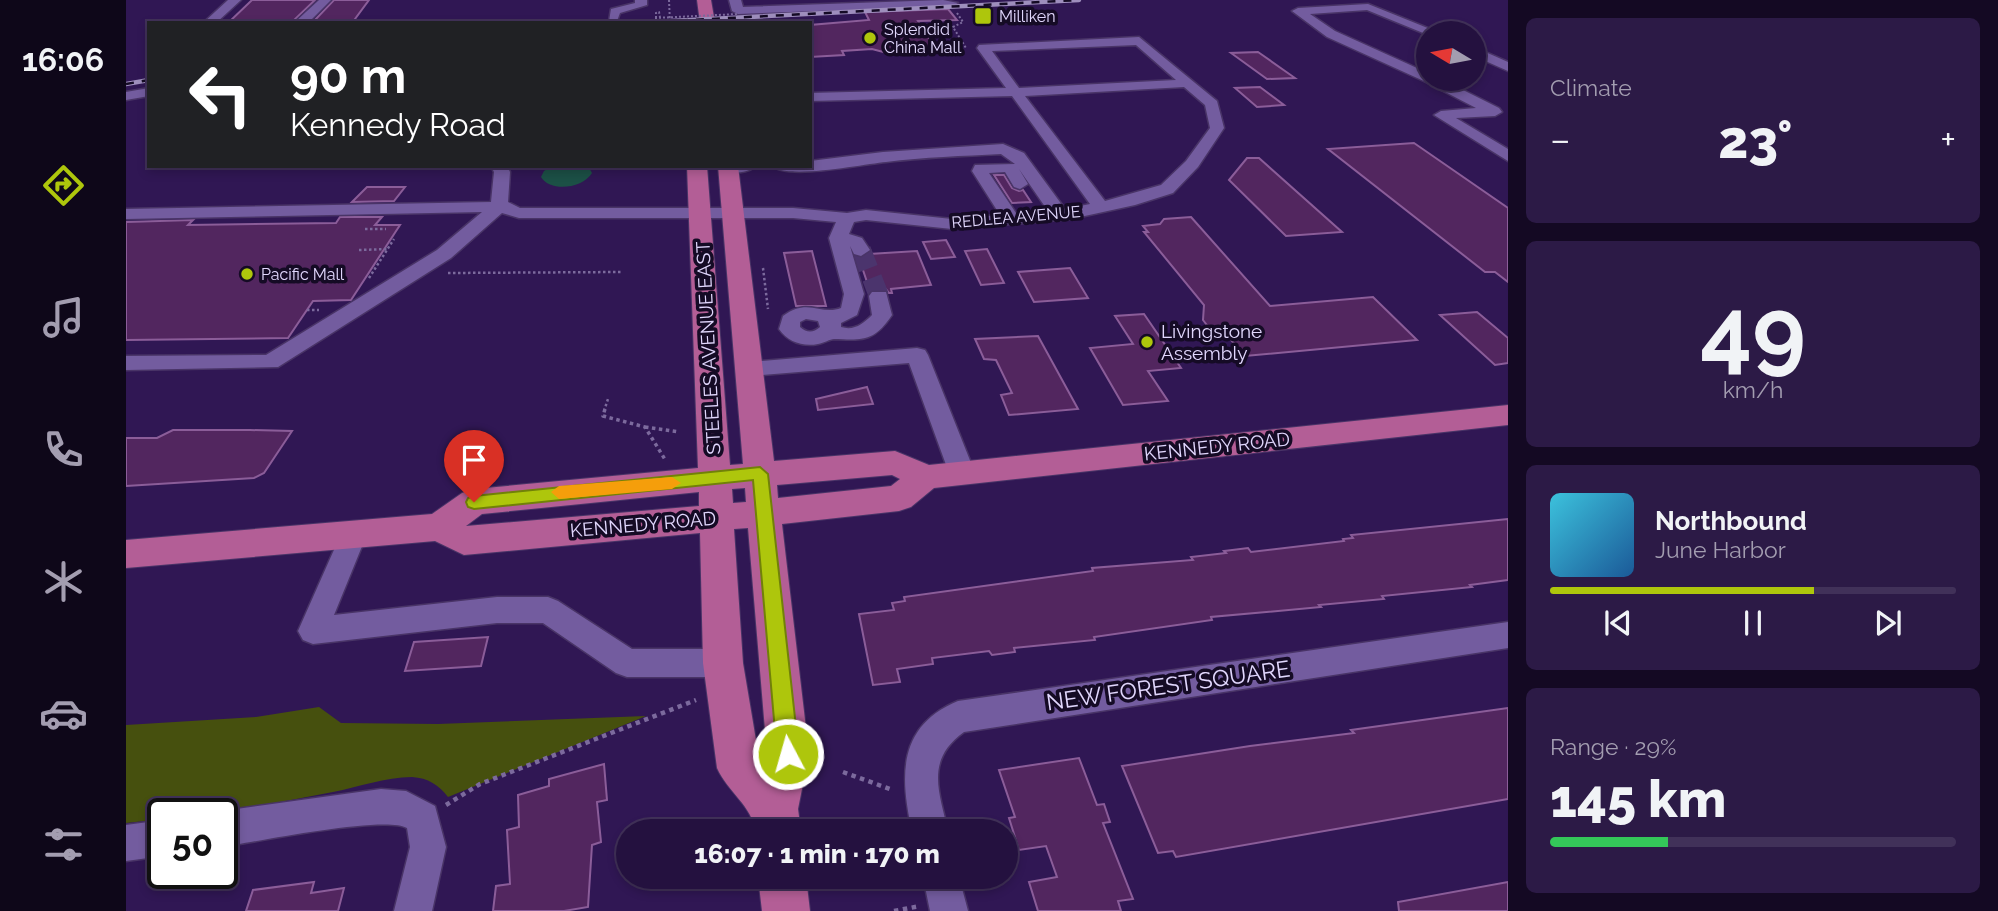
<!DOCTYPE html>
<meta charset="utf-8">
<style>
:root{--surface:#24113f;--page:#2c1a46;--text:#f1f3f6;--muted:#a39db0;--line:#413159;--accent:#aec60c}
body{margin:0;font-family:Raleway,sans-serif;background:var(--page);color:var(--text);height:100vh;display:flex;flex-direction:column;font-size:26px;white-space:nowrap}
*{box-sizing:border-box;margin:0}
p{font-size:23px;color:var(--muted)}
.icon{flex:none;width:38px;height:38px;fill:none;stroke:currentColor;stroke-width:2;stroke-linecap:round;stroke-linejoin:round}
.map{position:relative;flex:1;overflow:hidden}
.drawer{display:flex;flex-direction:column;gap:18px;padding:18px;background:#140923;width:490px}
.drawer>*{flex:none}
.banner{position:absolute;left:21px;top:21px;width:665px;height:147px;border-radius:0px;box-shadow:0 4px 10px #0003,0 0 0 2px var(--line);background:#202124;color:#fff;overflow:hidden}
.needle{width:46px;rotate:280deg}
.tools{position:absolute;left:1290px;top:21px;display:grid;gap:14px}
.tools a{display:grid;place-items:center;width:70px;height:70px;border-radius:50%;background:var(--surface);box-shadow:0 4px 10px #0003,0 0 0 2px var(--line);font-size:35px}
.speed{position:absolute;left:21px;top:798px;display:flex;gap:14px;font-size:35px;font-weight:700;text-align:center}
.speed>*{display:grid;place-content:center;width:91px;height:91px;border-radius:50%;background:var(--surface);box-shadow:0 4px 10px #0003,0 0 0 2px var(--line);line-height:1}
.speed .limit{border:4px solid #111;border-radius:10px;background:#fff;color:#111}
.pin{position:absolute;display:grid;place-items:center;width:60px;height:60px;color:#fff;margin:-72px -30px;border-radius:50% 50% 50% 0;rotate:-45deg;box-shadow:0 0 7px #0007}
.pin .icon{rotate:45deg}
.me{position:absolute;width:77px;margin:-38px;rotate:354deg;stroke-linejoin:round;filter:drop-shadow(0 0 5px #0008)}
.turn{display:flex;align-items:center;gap:24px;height:147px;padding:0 28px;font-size:32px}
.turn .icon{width:91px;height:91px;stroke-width:2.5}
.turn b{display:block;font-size:49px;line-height:60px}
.big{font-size:52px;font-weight:800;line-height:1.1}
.drawer .tile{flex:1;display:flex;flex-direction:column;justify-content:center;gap:10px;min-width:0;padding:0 24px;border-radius:10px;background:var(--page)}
.drawer .dial{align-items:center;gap:0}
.dial b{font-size:91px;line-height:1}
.song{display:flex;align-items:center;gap:21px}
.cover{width:84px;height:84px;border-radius:10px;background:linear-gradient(135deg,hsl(190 70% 55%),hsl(210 70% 35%))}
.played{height:7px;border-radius:4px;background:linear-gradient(90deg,var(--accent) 65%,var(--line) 65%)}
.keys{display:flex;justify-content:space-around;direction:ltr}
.heat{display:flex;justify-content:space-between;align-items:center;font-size:38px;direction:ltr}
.charge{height:10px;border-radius:5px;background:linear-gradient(90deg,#34c759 29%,var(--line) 0)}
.trip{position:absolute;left:490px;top:819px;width:402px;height:70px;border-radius:35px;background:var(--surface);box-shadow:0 4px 10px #0003,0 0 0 2px var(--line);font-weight:800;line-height:70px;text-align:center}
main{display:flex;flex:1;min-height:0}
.tab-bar{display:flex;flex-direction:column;width:126px;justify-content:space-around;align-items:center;background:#0e0719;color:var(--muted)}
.tab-bar .icon{width:49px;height:49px}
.tab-bar .current{color:var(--accent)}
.tab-bar b{font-size:32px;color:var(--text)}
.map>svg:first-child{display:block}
.green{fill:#46500e}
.water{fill:#1c5046}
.building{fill:#52265f;stroke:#8b5d99;stroke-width:2}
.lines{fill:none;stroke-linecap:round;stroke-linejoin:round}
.minor-tunnel{stroke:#4b346d;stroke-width:20;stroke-dasharray:20 10;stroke-linecap:butt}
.minor-casing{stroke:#493467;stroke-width:3}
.major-casing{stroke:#493467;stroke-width:2}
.path-far3{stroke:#7c6a9d;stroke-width:2;stroke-dasharray:2 2;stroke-linecap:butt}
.path-far2{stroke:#7c6a9d;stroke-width:2.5;stroke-dasharray:2.5 2.5;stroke-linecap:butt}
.path-far1{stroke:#7c6a9d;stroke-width:3.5;stroke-dasharray:3.5 3.5;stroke-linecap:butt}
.path{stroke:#7c6a9d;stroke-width:4.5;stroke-dasharray:4.5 4.5;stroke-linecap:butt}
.minor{fill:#735c9f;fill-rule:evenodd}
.major{fill:#b35e96;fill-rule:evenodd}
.rail-casing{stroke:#9e8ebd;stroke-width:4.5}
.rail{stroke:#150b25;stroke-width:2.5;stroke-dasharray:8;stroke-linecap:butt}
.path-bridge{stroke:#7c6a9d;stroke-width:2;stroke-dasharray:2 2;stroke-linecap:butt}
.route{fill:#aec60c;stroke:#718108;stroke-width:2}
.slow{fill:#f59e0b}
.poi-dot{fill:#aec60c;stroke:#150b25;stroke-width:2.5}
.labels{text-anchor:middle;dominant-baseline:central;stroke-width:7;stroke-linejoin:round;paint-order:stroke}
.far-poi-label{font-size:16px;fill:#e1d7fd;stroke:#150b25;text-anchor:start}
.far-street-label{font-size:16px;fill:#e1d7fd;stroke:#150b25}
.poi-label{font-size:19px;fill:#e1d7fd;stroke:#150b25;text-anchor:start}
.street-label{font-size:19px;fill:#e1d7fd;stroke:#150b25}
.near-street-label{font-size:23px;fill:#e1d7fd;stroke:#150b25}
</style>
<main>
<nav class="tab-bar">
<b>16:06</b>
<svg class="icon current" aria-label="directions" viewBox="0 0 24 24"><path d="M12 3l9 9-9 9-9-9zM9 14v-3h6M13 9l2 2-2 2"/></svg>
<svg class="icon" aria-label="music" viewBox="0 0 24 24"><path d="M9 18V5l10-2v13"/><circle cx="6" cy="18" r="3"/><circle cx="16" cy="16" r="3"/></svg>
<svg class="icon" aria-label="phone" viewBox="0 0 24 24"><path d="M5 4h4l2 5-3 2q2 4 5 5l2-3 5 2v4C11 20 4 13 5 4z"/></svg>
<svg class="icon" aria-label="climate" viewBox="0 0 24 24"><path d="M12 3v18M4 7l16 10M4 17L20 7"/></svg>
<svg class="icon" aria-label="car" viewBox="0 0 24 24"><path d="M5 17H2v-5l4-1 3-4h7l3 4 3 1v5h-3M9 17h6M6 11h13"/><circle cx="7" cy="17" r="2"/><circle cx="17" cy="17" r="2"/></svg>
<svg class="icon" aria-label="filters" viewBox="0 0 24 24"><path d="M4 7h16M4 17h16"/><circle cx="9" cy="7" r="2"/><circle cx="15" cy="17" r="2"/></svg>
</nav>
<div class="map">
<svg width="1382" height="911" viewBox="0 0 1382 911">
<rect width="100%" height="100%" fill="#301754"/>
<!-- green -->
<path class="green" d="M193,707L215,723L312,724L520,716L322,797C313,785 302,778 286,777C259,777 233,787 207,792C151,803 94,814 37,814V819L0,823V725L130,717Z"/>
<!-- water -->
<path class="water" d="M426,166H462L466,173C457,188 425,193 415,177L418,171Z"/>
<!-- building -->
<path class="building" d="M126,0H189L165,23H102Z
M208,0H243L226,23H186Z
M822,9L831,20L792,21L811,51L761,53L746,49L716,51L718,55L684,57V25L743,20L739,12Z
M1132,52L1169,78L1141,79L1105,53Z
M1134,87L1158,105L1131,107L1109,88Z
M1288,143L1382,208V282L1369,272H1359L1202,149Z
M1121,158H1133L1216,232L1160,236L1103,180Z
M868,175H878L886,188L893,191L897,190L905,202L886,203Z
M241,187H279L268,201L226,202Z
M214,217H256L249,225H274L225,300L187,301L162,338L0,340V222L67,220L62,225L210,223Z
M1065,217L1144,306L1247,297L1291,340L1119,356L1099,333H1087L1077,320L1078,305L1018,232H1022L1017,226L1034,224L1038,219Z
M820,240L829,257L805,259L797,242Z
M861,249L878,283L855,285L839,251Z
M686,251L700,306H670L658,253Z
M791,251L805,285L765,289L766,293H763L760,289L744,291L733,258L743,254Z
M944,268L962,298L908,302L892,272Z
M1351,312L1382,338V363L1369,365L1314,315Z
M1018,314L1055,368L1022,371L1042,401L997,405L964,348L1007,344L989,316Z
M912,336L952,409L883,415L875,395L886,393L870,360L858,359L849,339Z
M741,387L747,404L692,410L690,399Z
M47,430H124L166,431L138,473L128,478L0,486V438H31Z
M1382,519V580L1344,585L1346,587L1256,596L1258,599L1193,605L1195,607L1085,617L1086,620L968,637L969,640L888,648L889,652L866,655L863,651L806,658L807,664L771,669L774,682L747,685L733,614L768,610L766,603L779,601L778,597L967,571L966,568L1067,560L1065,557L1100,553L1098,551L1122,548L1125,552L1218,541L1217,539L1227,538L1225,535Z
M362,637L355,666L279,671L288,642Z
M1382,708V799L1050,857L1047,851L1032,853L996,766L1124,746L1228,733L1225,730Z
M953,758L971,805L978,804L984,822L977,823L1007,899L992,901L995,911H912L903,882L931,877L920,846L893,850L883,818L889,817L873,770Z
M478,764L481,800L471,802L475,842L466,845L462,907L438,911H367L370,886L384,884L381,830L393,827L392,795L423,786V779Z
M188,882L185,893L218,888L212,911H120L127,890Z
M1382,882V911H1273L1272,902Z"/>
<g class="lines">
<!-- minor-tunnel -->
<path class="minor-tunnel" d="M735,250L753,296"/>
<defs>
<path id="minor" d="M102,0H115L90,23H77Z
M193,0H205L182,23H168Z
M509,0H521V5L494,13L491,21H483L485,9L509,3Z
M603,0H615L617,7L817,0L832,3L826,6L612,14L606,11Z
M1242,4L1314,33L1302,35L1241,10L1184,14L1209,31L1302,73V79H1315L1373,108L1376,112L1369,116L1330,118L1382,149V161L1308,115L1315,111L1350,108L1300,82L1201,37L1166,11L1172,8Z
M1013,37L1091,101L1098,128L1072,167L1047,193L1009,205L945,219L826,229L740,220L728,222L723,234L736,238L744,250L735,256L728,254L724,246L738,294L731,315L715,323V327C728,331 737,324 746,315L743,296L746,292H760L766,315C748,342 737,340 708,339C704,339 698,343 692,344C677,347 662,342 653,329L657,316C682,297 695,316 715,308L718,294L703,238L710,222L667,218H393L376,213L325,258L152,367L0,370V356L140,355L311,250L356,212L0,219V209L365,202L368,172L365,166H381L384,172L382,202L394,208H667L721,213L740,210L826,219L874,215L846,171L849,165L889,164L875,154C837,156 798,157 760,162C738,164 661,180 647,166H684V161L757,152L877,144L898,153L939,209L964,204L886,96L684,101V93L880,88L851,48L853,45ZM1010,45L1050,80L893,88L866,51ZM1058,87L1079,105L1084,128L1060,161L1035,185L979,201L899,96ZM893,169L922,211L890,213L863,173L879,172L888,187L894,189L902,184ZM680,319L692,321L694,327C687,333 681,333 674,327V322Z
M1348,47L1382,62V71L1348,56Z
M23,88V96L0,100V92Z
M595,166H630C623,173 606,174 596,171Z
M791,348L799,350L802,355L849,473L845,480L836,482L827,480L823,473L783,363L624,376L616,374L613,369L616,364L624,362Z
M228,523L237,526L241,534L208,615L371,597H422L432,601L506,649H597L608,653L612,663L608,673L597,677H501L490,673L417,623H371L187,644L177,640L172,631L215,534L219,526Z
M1382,622V648L838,732C799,760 813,791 822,831H786C774,777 771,726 832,701Z
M255,789L280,791L309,806L320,847L306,911H268L284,847L281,828C259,815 129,842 96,847V814H90L96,811Z
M37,820V856L0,861V825Z
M797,877H833L842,911H804Z"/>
<path id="major" d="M571,0H585L589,23H574Z
M561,166H581L604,465L617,464L592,166H612L648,461L769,451L803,465L1382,405V425L808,488L785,507L773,511L656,524L683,754L672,809L675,831H629C627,807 601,791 591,768L577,663L574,533L338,555L309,541L0,568V540L306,514L336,493L348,489L572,468ZM766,475L774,479L765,486L652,498L651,485ZM619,488L620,502L607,503L606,489ZM573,492V506L340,526L356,514ZM622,528L641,754L638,763L633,758L617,663L608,529Z
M632,877H680L684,911H636Z"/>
</defs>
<!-- minor casing -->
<use href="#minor" class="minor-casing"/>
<!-- major casing -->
<use href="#major" class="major-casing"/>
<!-- path-far3 -->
<path class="path-far3" d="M543,0L544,23
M831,13L837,22L827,27L840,48
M530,18V13L533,12L534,17"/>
<!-- path-far2 -->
<path class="path-far2" d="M239,229H260
M233,250L262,249
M637,268L642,309
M322,273L495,272
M243,278L268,239
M181,310H193
M478,411L482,399"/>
<!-- path-far1 -->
<path class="path-far1" d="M479,409L477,416L519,427L540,461
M519,427L553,432"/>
<!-- path -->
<path class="path" d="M717,772L764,789
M320,805L354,784L570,700
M768,911L794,906"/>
<!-- minor -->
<use href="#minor" class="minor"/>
<!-- major -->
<use href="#major" class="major"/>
<defs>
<path id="rail" d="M506,23L953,0
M0,84L23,80"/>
</defs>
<!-- rail casing -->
<use href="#rail" class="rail-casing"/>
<!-- rail -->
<use href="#rail" class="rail"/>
<!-- path-bridge -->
<path class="path-bridge" d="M529,18L612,14"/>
</g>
<!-- route -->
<path class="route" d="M634,467L642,474L673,754L670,762L662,765L655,762L651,754L627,480L348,509L342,507L340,502L342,498L348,496Z"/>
<!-- slow -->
<path class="slow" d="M546,477L555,483L546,489L433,499L425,492L433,486Z"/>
<!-- markers -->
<g class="poi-dot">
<rect x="848" y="7" width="18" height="18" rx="3.5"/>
<circle cx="744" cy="38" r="7"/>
<circle cx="121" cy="274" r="7"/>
<circle cx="1021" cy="342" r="7"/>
</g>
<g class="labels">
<!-- far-poi labels -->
<g class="far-poi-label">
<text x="873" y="16">Milliken</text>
<text x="758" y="29">Splendid<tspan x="758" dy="18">China Mall</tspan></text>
<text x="135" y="274">Pacific Mall</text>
</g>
<!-- far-street labels -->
<g class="far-street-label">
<text transform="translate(890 217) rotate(-5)">REDLEA AVENUE</text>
</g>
<!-- poi labels -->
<g class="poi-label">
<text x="1035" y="331">Livingstone<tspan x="1035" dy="22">Assembly</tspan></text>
</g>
<!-- street labels -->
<g class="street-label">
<text transform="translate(582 348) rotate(-93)">STEELES AVENUE EAST</text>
<text transform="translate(1091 446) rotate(-6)">KENNEDY ROAD</text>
<text transform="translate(517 524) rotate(-5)">KENNEDY ROAD</text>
</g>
<!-- near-street labels -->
<g class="near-street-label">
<text transform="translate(1042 685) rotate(-8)">NEW FOREST SQUARE</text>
</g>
</g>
</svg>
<div class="tools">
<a><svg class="needle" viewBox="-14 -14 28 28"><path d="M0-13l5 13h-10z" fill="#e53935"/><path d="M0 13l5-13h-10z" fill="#a39db0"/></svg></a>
</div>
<div class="speed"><div class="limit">50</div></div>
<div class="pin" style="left:348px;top:502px;background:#d93025"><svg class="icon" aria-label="arrive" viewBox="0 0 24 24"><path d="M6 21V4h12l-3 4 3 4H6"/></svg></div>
<svg class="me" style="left:662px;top:754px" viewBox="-20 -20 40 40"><circle r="17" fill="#aec60c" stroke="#fff" stroke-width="3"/><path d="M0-11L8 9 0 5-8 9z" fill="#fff"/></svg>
<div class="trip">16:07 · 1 min · 170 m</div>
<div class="banner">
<div class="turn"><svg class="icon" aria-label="left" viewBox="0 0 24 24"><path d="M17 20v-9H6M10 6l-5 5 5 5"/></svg><div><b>90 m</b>Kennedy Road</div></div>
</div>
</div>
<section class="drawer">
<div class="tile"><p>Climate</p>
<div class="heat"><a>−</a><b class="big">23°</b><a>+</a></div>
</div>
<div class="tile dial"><b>49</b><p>km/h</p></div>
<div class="tile">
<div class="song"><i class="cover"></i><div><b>Northbound</b><p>June Harbor</p></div></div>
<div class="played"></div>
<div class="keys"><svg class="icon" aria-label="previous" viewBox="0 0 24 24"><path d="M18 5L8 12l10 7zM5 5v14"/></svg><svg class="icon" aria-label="pause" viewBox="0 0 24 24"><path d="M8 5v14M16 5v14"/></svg><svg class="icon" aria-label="next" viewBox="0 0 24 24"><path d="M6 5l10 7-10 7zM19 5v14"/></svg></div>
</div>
<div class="tile"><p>Range · 29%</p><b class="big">145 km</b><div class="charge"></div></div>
</section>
</main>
